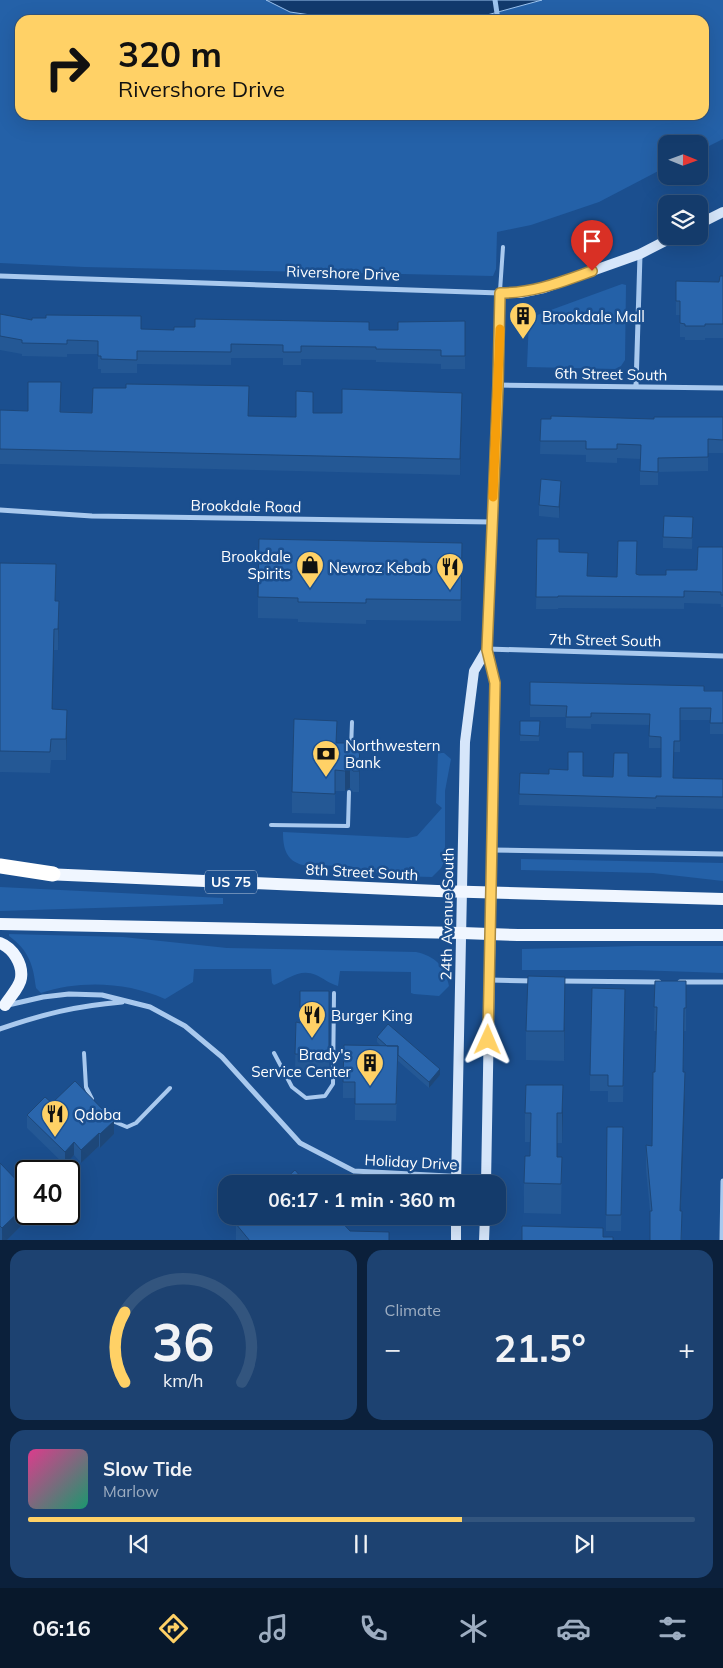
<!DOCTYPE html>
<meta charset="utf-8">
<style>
:root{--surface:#143b6b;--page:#1d4271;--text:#f1f3f6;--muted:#9dadc1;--line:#33557e;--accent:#ffd166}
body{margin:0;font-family:Mulish,sans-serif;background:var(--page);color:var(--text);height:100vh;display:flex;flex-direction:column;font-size:19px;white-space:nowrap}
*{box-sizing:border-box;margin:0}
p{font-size:16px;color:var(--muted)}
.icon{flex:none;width:28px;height:28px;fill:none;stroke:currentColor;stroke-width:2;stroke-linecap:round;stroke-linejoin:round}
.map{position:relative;height:1240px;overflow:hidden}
.details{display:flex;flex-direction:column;gap:10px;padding:10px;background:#0b203b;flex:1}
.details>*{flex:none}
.hud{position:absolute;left:15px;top:15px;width:694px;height:105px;border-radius:15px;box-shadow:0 5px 20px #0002,0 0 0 1px var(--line);background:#ffd166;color:#111;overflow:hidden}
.needle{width:32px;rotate:91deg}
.controls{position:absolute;left:658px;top:135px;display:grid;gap:10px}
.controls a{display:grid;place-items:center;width:50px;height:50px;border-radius:10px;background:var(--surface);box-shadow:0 5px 20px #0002,0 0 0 1px var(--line);font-size:25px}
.speed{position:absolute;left:15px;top:1160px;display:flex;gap:10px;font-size:25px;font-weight:700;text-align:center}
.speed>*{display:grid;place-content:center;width:65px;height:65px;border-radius:50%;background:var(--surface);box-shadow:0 5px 20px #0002,0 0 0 1px var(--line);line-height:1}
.speed .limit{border:2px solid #111;border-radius:8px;background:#fff;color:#111}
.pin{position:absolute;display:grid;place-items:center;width:42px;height:42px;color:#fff;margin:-51px -21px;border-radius:50% 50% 50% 0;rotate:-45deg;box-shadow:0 0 5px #0007}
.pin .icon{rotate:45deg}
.me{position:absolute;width:55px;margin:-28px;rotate:1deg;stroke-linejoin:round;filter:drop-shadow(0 0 4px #0008)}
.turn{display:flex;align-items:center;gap:18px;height:105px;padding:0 20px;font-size:22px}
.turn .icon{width:65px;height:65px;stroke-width:2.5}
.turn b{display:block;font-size:35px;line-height:42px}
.big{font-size:38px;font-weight:700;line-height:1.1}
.details .widget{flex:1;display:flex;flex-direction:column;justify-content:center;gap:8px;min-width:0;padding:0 18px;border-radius:15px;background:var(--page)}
.details .dial{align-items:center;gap:0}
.dial svg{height:130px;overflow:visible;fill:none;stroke:var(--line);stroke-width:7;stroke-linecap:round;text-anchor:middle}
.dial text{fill:var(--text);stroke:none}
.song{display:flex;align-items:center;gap:15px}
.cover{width:60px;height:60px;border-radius:8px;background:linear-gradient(135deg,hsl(330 70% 55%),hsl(160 70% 35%))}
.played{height:5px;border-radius:2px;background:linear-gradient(90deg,var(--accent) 65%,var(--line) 65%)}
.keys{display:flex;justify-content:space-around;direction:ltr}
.heat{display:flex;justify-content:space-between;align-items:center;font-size:28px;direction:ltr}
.details .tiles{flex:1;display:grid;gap:10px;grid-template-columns:1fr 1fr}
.widget:last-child{grid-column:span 2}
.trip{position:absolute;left:218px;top:1175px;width:288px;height:50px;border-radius:15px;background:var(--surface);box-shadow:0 5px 20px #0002,0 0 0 1px var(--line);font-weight:700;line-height:50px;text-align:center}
.menu{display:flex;height:80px;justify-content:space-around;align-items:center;background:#08182b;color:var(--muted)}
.menu .icon{width:35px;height:35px}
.menu .active{color:var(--accent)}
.menu b{font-size:22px;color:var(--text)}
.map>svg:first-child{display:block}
.green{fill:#2461a8}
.water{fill:#123a6d;stroke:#9cc4f0}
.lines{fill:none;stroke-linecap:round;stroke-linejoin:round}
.stream{stroke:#9cc4f0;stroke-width:5}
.lane{stroke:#a9c9ee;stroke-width:4}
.street{stroke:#a9c9ee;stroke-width:5}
.secondary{stroke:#d6e6fa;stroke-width:10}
.primary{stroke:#f0f6ff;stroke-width:12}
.highway{stroke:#fff;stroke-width:15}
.wall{fill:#245895}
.shaded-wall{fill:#1d4779}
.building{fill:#2a66ad;stroke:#1d4779}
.route-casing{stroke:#a68842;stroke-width:12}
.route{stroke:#ffd166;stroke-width:9}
.slow{stroke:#f59e0b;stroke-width:9}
.labels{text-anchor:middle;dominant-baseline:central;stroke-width:5;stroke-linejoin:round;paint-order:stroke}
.shield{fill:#1b4f8f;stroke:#bbcadd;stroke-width:1}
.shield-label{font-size:14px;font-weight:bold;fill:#fff}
.street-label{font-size:15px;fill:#fff;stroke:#1b4f8f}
.poi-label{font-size:15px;fill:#fff;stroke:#1b4f8f;text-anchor:start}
</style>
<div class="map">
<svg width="723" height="1241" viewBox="0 0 723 1241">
<rect width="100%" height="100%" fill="#1b4f8f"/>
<!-- green -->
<path class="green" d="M0,0H266L290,12L345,20H20V115H704V20H438L487,15L542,0H723V139L699,151V144H666V167L599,202L531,225L497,232L496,269L493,276L84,267L0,263Z
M622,284L626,285L625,360L621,366L615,369L527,367L529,318Z
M438,753H444L451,759L445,791V860L441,868L432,877L395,876L384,875L349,866L303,865C286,861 283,848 283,832L408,838L417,836L442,808L436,803Z
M521,859L723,863V881L653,873L521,870Z
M0,887L223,898V904L0,911Z
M9,934L123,937L227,948L416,952C435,956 445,966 449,986L439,996L414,994L411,993V972L340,971L338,986C330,984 323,978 316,975C300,968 288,979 274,985L272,983L271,969H194L193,982L165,999C127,982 80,980 41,993L36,988C33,964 29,951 9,936Z
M636,946H723V973L635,970H522V949Z"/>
<!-- water -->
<path class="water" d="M266,0H542L487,15L438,20H345L290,12Z"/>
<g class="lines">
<!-- stream -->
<path class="stream" d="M495,0L498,20"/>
<!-- lane -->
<path class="lane" d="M500,291L503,247
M351,749L352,722
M271,825L348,826L349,792
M84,1053L86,1087L92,1099
M274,1053L292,1087L306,1098L325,1096L333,1084L334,993
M106,1113L115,1122L127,1127L136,1123L170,1088"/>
<!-- street -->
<path class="street" d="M0,276L500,293
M498,385L723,388
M636,386L640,255
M0,510L92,516L492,522
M487,649L723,656
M491,850L723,854
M490,980L534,981
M560,981L659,982
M680,982H723
M8,1005L43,997L69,994L102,995L150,1007L185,1026L222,1057L300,1143L354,1171L486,1178
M0,1029C43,1014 76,1006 122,1002
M722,1241L723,1181"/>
<!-- secondary -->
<path class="secondary" d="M699,224L723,212
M456,1184L465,742L474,671L487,649
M486,1184L495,683L487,649L498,385L500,293H520L544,288L640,254L675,236
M456,1241V1216
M484,1241L485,1216"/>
<!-- primary -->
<path class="primary" d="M45,874L437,891L723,899
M0,924L462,933L518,935H723
M0,943C13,948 23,964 21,978C20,987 9,998 5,1005"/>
<!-- highway -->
<path class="highway" d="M0,866L53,874"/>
</g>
<!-- wall -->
<path class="wall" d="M723,276V338H705V340H685V337H680V315H676V281L719,282Z
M0,314L32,320L141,329L174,330H398L465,321V369H441V364L376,362V360L301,359V365H283V358H231V365L137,364V373H101V369H98V354H67V357L22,356V354L0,350Z
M462,409L460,475L0,464V410L296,417L313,413H342Z
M723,417V453H708V471L658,472V485H640V459L617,458V463L586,462V455L540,454L541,419H654Z
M561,492L559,518L539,516V505Z
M693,517L692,549L663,548V537Z
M537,539L588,576L617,577L636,574L639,575H666L697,570L723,547V607H721V604L684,603V609L558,608V609H536Z
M0,563L56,585L55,601L59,622L58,650H54L52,709L67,731L66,760H51L50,773L0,772Z
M462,564L461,621L366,620V624L298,622V619L258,618V597Z
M530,682L723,691V734H710V720H680V752H674L673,778L723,779V809L656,807V809L519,805L520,773L583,776L661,777V748H649V725L591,724V729L566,728V717H530Z
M520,721H540L539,741H520Z
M337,743L350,747L360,764L359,792H353L350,788L345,791H335V814L292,813V792Z
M655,981H686V1031H684L683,1072L685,1096L681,1211H682V1241H650V1211L646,1169V1145L652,1146L655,1072L656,1031H654Z
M329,991V1071L295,1070L296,1022L300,1023Z
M625,1005L623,1102H608V1091H590V1075Z
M565,1006L564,1061L526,1060V1031Z
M377,1037L440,1075L429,1088L398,1061L396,1121L355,1120V1098H343V1082L381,1046L377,1042Z
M563,1085L562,1143H557V1157H562L561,1214L524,1213V1183L530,1156V1142H525V1113Z
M52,1103L114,1134L100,1148L99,1146L81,1163L74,1155L65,1165L27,1128V1115Z
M623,1127L621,1231H606V1215Z
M0,1163L33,1214L6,1241H0Z
M236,1224L350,1231L389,1241H236Z"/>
<!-- shaded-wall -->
<path class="shaded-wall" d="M462,393V409L460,475V459Z
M561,481V492L559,518V507Z
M59,601V622L58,650V629Z
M54,629V650L52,730V709Z
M67,710V731L66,760V739Z
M360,743V764L359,792V771Z
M350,767V788L345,791V771Z
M565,977V1006L564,1061V1031Z
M440,1069V1075L429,1088V1082Z
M685,1072V1096L680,1235V1211Z
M563,1085V1115L562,1143V1113Z
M114,1121V1134L100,1148V1134Z
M99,1133V1146L81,1163V1150Z
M74,1142V1155L65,1165V1152Z
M26,1205V1214H33L6,1241H2V1228Z"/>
<!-- building -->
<path class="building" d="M720,276H723V324H705V326H685V324L680,323V301H676V281L719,282Z
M0,314L32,320V318H46V315L141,316V329L174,330V327H195V319L369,322V330H398V322L465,321V356H441V350L376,349V347L301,346V352H283V345L231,344V352L137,351V360L101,359V356H98V341L67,340V344L22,343V340L0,336Z
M28,382H61L60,412L92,413L93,388H126V384L249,386L248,416L296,417V391L313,392V413H342V389L462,393L460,459L0,449V410L28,411Z
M551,416L654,419V417H723V440L708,439V457L658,458V472L640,471L641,445L617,444V449H586V441H540L541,419H551Z
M541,479L561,481L559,507L539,505Z
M664,516L693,517L692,538L663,537Z
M259,539L462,543L461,600L366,599V603L298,602V598L258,597Z
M537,539H559V552L588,553L587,576L617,577L618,541H637L636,574L639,575H666V570H697L698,547H723V595H721V592L684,591V597L558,596V597H536Z
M0,563L56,564L55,601H59L58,629H54L52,709L67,710L66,739H51L50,752L0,751Z
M530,682L704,686V691H723V723H710L711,708H680V741H674L673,778L723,779V797L656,796V798L519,794L520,773L549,774V769L568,770V752H583V776L613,777L614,753H628V776L661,777V737L649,736L650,714L591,713V717H566L567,706L530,705Z
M294,719L337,721L336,743H346L350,747L354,743H360L359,771H353L350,767L345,771L335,770V794L292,792Z
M520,721H540L539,736L520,735Z
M528,976L565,977L564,1031H526Z
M655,981H686V1008H684L683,1072H685L680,1211H682L681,1241H650V1211H652L646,1145L652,1146L653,1072H655L657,1007H654Z
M592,988L625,989L623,1086H608V1075H590Z
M300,991H329V1055L295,1054L296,1022L300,1023Z
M388,1024L440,1069L429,1082L398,1055V1046H387L377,1037Z
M344,1045L398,1046L396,1104H355V1082H343Z
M75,1081L114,1121L100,1134L99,1133L81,1150L74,1142L65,1152L27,1115L45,1097L52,1103Z
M526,1085H563L562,1113H557V1157H562L561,1184L524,1183L525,1156H530L531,1113H525Z
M607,1127H623L621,1215H606Z
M0,1163L26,1190V1205L2,1228L0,1226Z
M295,1170L307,1184H280Z
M245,1216H336L350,1231L389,1232V1241H250L236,1224Z
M522,1226L603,1228V1237H613V1241H522Z"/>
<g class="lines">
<defs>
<path id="route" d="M488,1040L495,683L487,650L498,385L500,293C534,293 561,282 592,271"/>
</defs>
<!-- route casing -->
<use href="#route" class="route-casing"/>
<!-- route -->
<use href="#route" class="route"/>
<!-- slow -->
<path class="slow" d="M493,497L500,329"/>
</g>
<!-- icons -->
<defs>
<symbol id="building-pin" viewBox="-11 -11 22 30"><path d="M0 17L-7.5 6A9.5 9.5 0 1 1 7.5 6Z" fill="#ffd166" stroke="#1b4f8f"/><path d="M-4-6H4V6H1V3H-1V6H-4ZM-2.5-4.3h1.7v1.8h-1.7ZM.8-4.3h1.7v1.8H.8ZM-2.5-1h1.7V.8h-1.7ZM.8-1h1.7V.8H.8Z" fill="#111"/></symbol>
<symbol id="shop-pin" viewBox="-11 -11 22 30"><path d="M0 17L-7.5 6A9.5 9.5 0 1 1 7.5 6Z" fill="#ffd166" stroke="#1b4f8f"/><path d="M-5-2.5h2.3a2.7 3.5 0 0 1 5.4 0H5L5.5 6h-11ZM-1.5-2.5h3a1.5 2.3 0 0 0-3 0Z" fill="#111"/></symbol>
<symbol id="restaurant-pin" viewBox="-11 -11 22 30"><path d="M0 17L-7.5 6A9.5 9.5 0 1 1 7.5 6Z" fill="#ffd166" stroke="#1b4f8f"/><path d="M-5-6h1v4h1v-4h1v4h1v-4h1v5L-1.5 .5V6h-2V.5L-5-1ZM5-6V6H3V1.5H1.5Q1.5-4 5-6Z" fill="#111"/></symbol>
<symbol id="bank-pin" viewBox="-11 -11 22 30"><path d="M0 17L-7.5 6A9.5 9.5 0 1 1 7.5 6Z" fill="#ffd166" stroke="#1b4f8f"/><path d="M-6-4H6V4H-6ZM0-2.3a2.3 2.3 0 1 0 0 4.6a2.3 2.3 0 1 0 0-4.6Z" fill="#111"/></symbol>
</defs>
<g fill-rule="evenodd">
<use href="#building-pin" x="507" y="300" width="32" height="43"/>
<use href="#shop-pin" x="294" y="549" width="32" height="43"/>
<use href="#restaurant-pin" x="434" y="551" width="32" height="43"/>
<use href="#bank-pin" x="310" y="738" width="32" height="43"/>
<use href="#restaurant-pin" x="296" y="999" width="32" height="43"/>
<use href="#building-pin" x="354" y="1047" width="32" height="43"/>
<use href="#restaurant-pin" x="39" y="1098" width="32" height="43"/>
</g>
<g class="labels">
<!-- shield labels -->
<rect class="shield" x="205" y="870.5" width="52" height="23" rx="4"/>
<g class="shield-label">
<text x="231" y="882">US 75</text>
</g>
<!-- street labels -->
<g class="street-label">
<text transform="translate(343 273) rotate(2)">Rivershore Drive</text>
<text transform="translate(611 374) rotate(1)">6th Street South</text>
<text transform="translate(246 506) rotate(1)">Brookdale Road</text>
<text transform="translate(605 640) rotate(1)">7th Street South</text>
<text transform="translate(362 872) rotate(3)">8th Street South</text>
<text transform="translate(447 914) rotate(-89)">24th Avenue South</text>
<text transform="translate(411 1162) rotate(3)">Holiday Drive</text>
</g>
<!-- poi labels -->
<g class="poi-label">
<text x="542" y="316">Brookdale Mall</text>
<text x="291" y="556" text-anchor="end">Brookdale<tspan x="291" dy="17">Spirits</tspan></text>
<text x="431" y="567" text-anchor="end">Newroz Kebab</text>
<text x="345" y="745">Northwestern<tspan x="345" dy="17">Bank</tspan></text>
<text x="331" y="1015">Burger King</text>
<text x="351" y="1054" text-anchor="end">Brady's<tspan x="351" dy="17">Service Center</tspan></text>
<text x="74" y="1114">Qdoba</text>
</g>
</g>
</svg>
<div class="controls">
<a><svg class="needle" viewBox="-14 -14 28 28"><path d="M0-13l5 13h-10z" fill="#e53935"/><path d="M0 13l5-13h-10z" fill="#9dadc1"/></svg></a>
<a><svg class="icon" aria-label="layers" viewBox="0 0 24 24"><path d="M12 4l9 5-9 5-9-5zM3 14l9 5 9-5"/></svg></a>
</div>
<div class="speed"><div class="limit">40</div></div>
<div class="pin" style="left:592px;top:271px;background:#d93025"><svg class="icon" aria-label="arrive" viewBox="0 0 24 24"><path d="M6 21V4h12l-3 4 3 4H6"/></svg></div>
<svg class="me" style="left:488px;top:1040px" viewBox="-20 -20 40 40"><path d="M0-17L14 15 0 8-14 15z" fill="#ffd166" stroke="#fff" stroke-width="4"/></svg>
<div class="trip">06:17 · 1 min · 360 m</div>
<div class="hud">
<div class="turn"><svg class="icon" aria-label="right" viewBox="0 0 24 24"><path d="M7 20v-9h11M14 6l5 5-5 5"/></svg><div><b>320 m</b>Rivershore Drive</div></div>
</div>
</div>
<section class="details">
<div class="tiles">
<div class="widget dial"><svg viewBox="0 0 100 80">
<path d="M14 69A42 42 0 1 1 86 69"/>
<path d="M14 69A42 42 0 0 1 14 26" stroke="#ffd166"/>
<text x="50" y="56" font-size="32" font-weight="700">36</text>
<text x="50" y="72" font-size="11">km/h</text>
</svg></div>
<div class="widget"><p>Climate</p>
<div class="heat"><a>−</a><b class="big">21.5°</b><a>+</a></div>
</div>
<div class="widget">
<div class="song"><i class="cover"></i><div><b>Slow Tide</b><p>Marlow</p></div></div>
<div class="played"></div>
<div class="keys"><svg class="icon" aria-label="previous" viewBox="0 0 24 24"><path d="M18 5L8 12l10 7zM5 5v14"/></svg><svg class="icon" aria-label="pause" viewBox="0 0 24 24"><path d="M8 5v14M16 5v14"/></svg><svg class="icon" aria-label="next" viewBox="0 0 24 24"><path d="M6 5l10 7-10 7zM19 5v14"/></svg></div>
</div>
</div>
</section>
<nav class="menu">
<b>06:16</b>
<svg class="icon active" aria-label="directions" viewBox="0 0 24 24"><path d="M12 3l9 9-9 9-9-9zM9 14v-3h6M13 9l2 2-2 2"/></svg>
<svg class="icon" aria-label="music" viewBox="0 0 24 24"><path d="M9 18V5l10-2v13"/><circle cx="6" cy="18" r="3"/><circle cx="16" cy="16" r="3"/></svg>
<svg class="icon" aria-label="phone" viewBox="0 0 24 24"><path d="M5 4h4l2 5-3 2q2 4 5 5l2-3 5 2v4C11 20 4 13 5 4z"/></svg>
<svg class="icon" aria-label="climate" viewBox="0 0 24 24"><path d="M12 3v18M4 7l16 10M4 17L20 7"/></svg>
<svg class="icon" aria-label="car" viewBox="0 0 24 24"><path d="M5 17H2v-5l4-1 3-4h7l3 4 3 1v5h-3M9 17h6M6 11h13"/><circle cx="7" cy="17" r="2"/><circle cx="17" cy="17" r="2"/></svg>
<svg class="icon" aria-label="filters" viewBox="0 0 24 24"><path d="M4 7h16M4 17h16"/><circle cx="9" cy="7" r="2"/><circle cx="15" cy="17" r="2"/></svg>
</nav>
